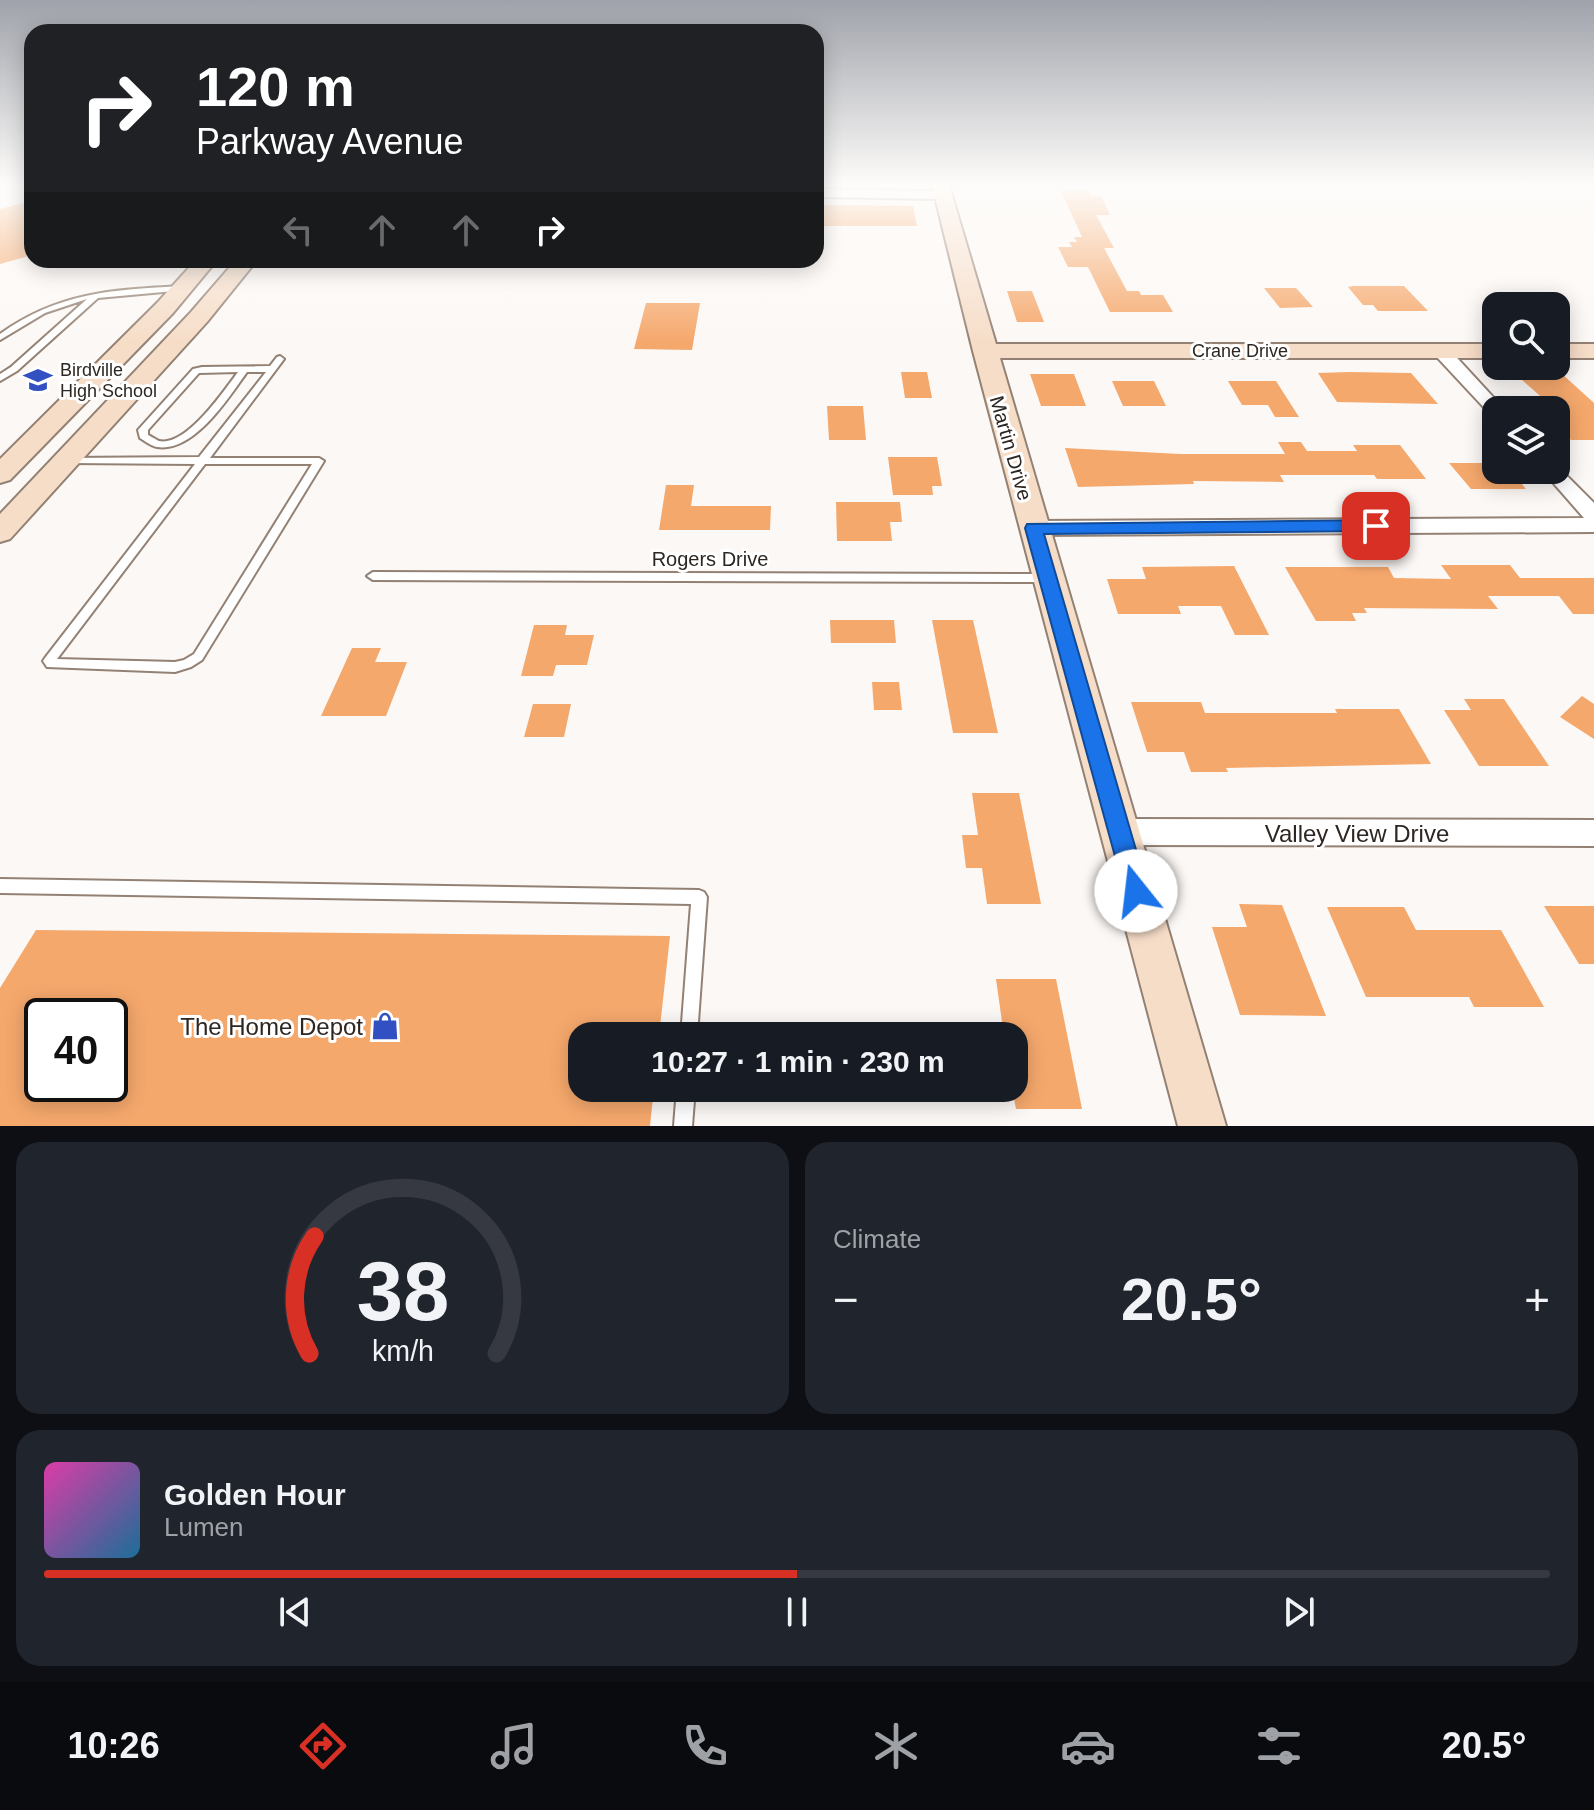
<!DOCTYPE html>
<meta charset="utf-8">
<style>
:root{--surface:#171b24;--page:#20242c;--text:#f1f3f6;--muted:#9ea1a6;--line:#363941;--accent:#d93025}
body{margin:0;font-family:Helvetica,sans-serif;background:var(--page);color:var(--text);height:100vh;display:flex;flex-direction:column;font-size:30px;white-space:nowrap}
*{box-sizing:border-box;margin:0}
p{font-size:26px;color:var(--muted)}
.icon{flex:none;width:44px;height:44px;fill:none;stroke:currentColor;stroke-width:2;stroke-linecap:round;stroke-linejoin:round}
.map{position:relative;height:1126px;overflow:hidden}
.side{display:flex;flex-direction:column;gap:16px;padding:16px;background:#0d0f14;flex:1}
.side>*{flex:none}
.guide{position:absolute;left:24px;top:24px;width:800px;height:244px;border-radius:24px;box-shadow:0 4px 20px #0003;background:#202124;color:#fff;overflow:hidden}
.tools{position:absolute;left:1482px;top:292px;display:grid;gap:16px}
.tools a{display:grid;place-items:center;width:88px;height:88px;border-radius:16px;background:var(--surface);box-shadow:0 4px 20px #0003;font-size:40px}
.speed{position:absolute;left:24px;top:998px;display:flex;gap:16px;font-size:40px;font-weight:700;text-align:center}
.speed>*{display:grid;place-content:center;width:104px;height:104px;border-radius:50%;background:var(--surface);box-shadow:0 4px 20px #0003;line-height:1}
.speed .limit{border:4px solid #111;border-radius:12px;background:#fff;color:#111}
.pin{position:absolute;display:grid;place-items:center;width:68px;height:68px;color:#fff;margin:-34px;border-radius:16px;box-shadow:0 4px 12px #0006}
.me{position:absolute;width:88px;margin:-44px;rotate:344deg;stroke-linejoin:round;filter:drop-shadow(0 0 6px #0008)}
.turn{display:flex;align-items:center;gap:28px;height:168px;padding:0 40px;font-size:36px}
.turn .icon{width:104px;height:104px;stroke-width:2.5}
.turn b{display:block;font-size:56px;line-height:68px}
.lanes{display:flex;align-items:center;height:76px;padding:0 40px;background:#0003;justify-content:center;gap:40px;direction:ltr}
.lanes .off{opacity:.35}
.big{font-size:60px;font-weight:700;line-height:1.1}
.side .widget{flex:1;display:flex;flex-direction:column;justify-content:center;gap:12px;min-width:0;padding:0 28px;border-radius:24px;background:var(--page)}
.side .dial{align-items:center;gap:0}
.dial svg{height:208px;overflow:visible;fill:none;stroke:var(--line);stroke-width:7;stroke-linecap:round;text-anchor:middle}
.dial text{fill:var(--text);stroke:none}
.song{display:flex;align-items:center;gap:24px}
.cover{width:96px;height:96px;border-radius:12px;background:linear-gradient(135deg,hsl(320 70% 55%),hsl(200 70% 35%))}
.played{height:8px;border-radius:4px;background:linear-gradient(90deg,var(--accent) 50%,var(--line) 50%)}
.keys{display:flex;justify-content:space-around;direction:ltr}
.heat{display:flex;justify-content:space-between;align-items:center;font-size:44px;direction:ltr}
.side .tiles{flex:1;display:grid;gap:16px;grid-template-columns:1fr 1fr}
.widget:last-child{grid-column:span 2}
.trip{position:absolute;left:568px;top:1022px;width:460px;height:80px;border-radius:24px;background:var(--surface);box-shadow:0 4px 20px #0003;font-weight:700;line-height:80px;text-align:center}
.tab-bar{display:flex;height:128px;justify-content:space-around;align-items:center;background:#090b0e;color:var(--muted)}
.tab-bar .icon{width:56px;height:56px}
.tab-bar .active{color:var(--accent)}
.tab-bar b{font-size:36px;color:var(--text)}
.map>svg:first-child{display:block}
.building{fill:#f5a86c;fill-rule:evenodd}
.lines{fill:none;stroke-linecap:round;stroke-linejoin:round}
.lane-casing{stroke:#938174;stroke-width:4}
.street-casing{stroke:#938174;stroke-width:4}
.secondary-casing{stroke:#938174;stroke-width:4}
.lane{fill:#fff;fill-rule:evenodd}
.street{fill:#fff;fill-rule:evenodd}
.secondary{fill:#f6ddc8;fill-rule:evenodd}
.route{fill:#1a73e8;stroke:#114b97;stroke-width:2}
.labels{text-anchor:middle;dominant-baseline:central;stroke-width:6;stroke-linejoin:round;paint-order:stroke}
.far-street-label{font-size:18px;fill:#2d2621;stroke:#fff}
.far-poi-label{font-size:18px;fill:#2d2621;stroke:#fff;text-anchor:start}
.street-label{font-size:20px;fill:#2d2621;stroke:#fff}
.near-street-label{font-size:24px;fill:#2d2621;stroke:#fff}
.near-poi-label{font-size:24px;fill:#2d2621;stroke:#fff;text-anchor:end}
</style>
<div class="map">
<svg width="1594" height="1126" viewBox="0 0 1594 1126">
<rect width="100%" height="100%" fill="#fcf8f5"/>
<!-- building -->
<path class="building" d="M1061,191H1089L1091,196H1101L1110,215H1096L1114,248H1104L1127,291H1139L1141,295H1163L1173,312H1110L1088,267H1068L1058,247H1072L1069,242H1077L1074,237H1082Z
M32,201V255L0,264V209Z
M816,205L913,206L917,226H816Z
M1354,286H1404L1428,311H1378L1373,305H1363L1348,287Z
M1264,288H1296L1313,307L1280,308Z
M1007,291H1032L1044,322H1017Z
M646,303H700L692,350L634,349Z
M901,372H927L932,398H905Z
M1349,372L1411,373L1438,404L1337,402L1318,373Z
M1514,373H1561L1594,403V440H1571L1556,425V410Z
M1030,374H1074L1086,406H1041Z
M1112,381H1154L1166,406H1123Z
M1228,381H1276L1299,417H1275L1268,405H1242Z
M827,406H863L866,440H829Z
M1278,442H1301L1307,451H1357L1353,445H1400L1426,479H1377L1374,475H1280L1284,482L1193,481L1194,484L1078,487L1065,448L1180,454H1285Z
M888,457H937L942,486H932L933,495H893Z
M1449,463H1496V470H1510L1526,489H1471Z
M666,485H694L691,506H771L770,530H659Z
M836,502H900L902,522H890L892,541H837Z
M1441,565H1510L1520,578H1594V614H1573L1559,596H1488L1498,609L1364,608L1367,613H1352L1356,621H1316L1285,567H1388L1394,578L1451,579Z
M1234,566L1269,635H1235L1221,606H1178L1181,614H1118L1107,579H1146L1142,567Z
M830,620H894L896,643H831Z
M932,620H973L998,733H953Z
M534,625H567L565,635H594L587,665H556L553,676H521Z
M352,648H381L375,662H407L386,716H321Z
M872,682H899L902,710H874Z
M1582,696L1594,704V739L1560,717Z
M1464,699H1504L1549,766H1479L1444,710H1471Z
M1131,702H1201L1205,713H1337L1335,709H1399L1431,764L1226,768L1228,772H1191L1184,752H1147Z
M533,704H571L564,737H524Z
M972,793H1019L1041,904H987L982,868H966L962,835H978Z
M1239,904L1282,905L1326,1016L1240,1015L1212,927H1247Z
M1544,906H1594V964H1579Z
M1327,907H1404L1416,930H1501L1544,1007H1474L1469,997H1366Z
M36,930L670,936L659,1036H582V1088H654L650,1126H0V988ZM42,1016H110V1084H42Z
M996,979H1056L1082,1109H1016L1012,1088L1014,1036H1004Z"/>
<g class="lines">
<defs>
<path id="lane" d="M182,286H185V290L98,298L17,371L0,381V374L11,367L87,299L45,313L0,340V334C59,292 112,290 182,286Z
M280,356L284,359L210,458H319L324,461L202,660L191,667L175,672L47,667L43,661L45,658L195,464L68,463L65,462L63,460L65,458L199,457L266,372H247C229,397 194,453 157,447C151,446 145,441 140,438L138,430L193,369L202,367L270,366L277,357ZM238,372C224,391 186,447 159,441C158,441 149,435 148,435V430L199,373ZM205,464H312L194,654L184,660L175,662L57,659Z
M373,572L1048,574L1054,578L1048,582L373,580L367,576Z
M0,879L699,890L704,892L707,897L697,1036H681L691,904L0,893Z
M677,1088H695L692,1126H674Z"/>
<path id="street" d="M816,189L942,191L948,195L942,199L816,197Z
M1441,346L1447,347L1505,410H1496V415L1490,414L1435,355L1433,351L1435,347Z
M1556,465L1594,503V532L1034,535L1027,533L1023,528L1027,523L1034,521L1584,518L1542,470H1556Z
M1119,819L1594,820V846L1119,845L1109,841L1105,832L1109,823Z"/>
<path id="secondary" d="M932,185H949L996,344H1496V358H1000L1226,1126H1178L973,351Z
M196,260H217L173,313L10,480L0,483V459L157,303Z
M236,260H257L207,322L10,539L0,542V514L191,312Z
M1556,344H1594V358H1556Z"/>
</defs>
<!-- lane casing -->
<use href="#lane" class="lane-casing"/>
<!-- street casing -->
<use href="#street" class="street-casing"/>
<!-- secondary casing -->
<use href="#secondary" class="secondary-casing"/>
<!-- lane -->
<use href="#lane" class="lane"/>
<!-- street -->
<use href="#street" class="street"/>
<!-- secondary -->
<use href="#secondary" class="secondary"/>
</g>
<!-- sky -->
<linearGradient id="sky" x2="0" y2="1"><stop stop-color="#9fa2aa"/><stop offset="0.54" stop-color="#fefcfa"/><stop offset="1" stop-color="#fefcfa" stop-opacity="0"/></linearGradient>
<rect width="1594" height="342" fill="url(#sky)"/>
<!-- route -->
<path class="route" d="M1376,520L1382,522L1385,526L1382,531L1044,534L1148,891L1144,900L1136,903L1127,900L1025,528L1027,524Z"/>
<!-- icons -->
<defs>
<symbol id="school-bare" viewBox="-9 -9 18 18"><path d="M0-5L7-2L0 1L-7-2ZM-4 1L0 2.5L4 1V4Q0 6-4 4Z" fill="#3250c1" stroke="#fff" stroke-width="2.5" paint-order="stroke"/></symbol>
<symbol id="shop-bare" viewBox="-9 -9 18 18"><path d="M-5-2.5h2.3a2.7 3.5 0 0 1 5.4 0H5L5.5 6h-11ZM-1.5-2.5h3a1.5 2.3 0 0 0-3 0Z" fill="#3250c1" stroke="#fff" stroke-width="2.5" paint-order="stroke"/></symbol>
</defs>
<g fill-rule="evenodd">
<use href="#school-bare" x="18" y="360" width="40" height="40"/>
<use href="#shop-bare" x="365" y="1006" width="40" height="40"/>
</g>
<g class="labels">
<!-- far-street labels -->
<g class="far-street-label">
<text x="1240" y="351">Crane Drive</text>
</g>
<!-- far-poi labels -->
<g class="far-poi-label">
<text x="60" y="370">Birdville<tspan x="60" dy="21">High School</tspan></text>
</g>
<!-- street labels -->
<g class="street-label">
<text transform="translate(1011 448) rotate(74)">Martin Drive</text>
<text x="710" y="559">Rogers Drive</text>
</g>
<!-- near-street labels -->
<g class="near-street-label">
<text x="1357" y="833">Valley View Drive</text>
</g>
<!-- near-poi labels -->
<g class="near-poi-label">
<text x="363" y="1026">The Home Depot</text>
</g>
</g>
</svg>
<div class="tools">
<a><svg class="icon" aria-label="search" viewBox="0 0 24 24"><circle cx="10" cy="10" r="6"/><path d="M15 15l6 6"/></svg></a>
<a><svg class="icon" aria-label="layers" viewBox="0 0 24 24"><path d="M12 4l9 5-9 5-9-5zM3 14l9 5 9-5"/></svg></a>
</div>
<div class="speed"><div class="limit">40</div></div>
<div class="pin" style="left:1376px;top:526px;background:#d93025"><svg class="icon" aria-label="arrive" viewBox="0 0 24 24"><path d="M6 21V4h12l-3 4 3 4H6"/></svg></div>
<svg class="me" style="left:1136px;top:891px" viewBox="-20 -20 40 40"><circle r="19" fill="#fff"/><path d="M0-13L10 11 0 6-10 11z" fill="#1a73e8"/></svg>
<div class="trip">10:27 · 1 min · 230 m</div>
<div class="guide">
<div class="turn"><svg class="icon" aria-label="right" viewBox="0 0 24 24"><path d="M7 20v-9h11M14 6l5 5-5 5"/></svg><div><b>120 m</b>Parkway Avenue</div></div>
<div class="lanes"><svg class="icon off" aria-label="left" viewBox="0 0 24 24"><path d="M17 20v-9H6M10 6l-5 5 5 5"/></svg><svg class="icon off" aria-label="ahead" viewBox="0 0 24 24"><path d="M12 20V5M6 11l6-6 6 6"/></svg><svg class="icon off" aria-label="ahead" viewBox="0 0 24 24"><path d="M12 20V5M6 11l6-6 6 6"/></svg><svg class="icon" aria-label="right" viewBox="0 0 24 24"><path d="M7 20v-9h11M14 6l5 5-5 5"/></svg></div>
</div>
</div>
<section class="side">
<div class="tiles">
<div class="widget dial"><svg viewBox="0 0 100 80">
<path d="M14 69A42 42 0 1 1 86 69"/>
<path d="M14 69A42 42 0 0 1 16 24" stroke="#d93025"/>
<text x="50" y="56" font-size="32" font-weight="700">38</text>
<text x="50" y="72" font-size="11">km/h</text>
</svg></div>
<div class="widget"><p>Climate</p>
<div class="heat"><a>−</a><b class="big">20.5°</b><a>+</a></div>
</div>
<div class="widget">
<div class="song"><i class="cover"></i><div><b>Golden Hour</b><p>Lumen</p></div></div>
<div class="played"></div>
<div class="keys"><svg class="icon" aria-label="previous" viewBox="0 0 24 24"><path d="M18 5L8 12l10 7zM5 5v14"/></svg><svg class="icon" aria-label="pause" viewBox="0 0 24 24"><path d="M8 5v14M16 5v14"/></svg><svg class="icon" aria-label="next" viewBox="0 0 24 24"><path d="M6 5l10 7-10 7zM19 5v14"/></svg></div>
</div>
</div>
</section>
<nav class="tab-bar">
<b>10:26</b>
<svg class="icon active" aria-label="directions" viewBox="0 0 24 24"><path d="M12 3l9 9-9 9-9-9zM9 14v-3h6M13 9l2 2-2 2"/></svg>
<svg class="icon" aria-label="music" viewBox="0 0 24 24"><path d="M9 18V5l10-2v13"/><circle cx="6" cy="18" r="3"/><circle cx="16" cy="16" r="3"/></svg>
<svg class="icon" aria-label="phone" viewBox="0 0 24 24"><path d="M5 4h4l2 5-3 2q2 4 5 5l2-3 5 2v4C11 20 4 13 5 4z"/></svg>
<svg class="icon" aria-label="climate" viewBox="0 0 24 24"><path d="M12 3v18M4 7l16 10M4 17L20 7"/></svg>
<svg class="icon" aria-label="car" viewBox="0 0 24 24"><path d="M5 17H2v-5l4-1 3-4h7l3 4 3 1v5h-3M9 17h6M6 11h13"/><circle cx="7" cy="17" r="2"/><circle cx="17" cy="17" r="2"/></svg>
<svg class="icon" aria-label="filters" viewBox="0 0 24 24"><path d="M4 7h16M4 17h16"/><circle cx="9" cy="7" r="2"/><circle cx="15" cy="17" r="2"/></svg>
<b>20.5°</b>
</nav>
